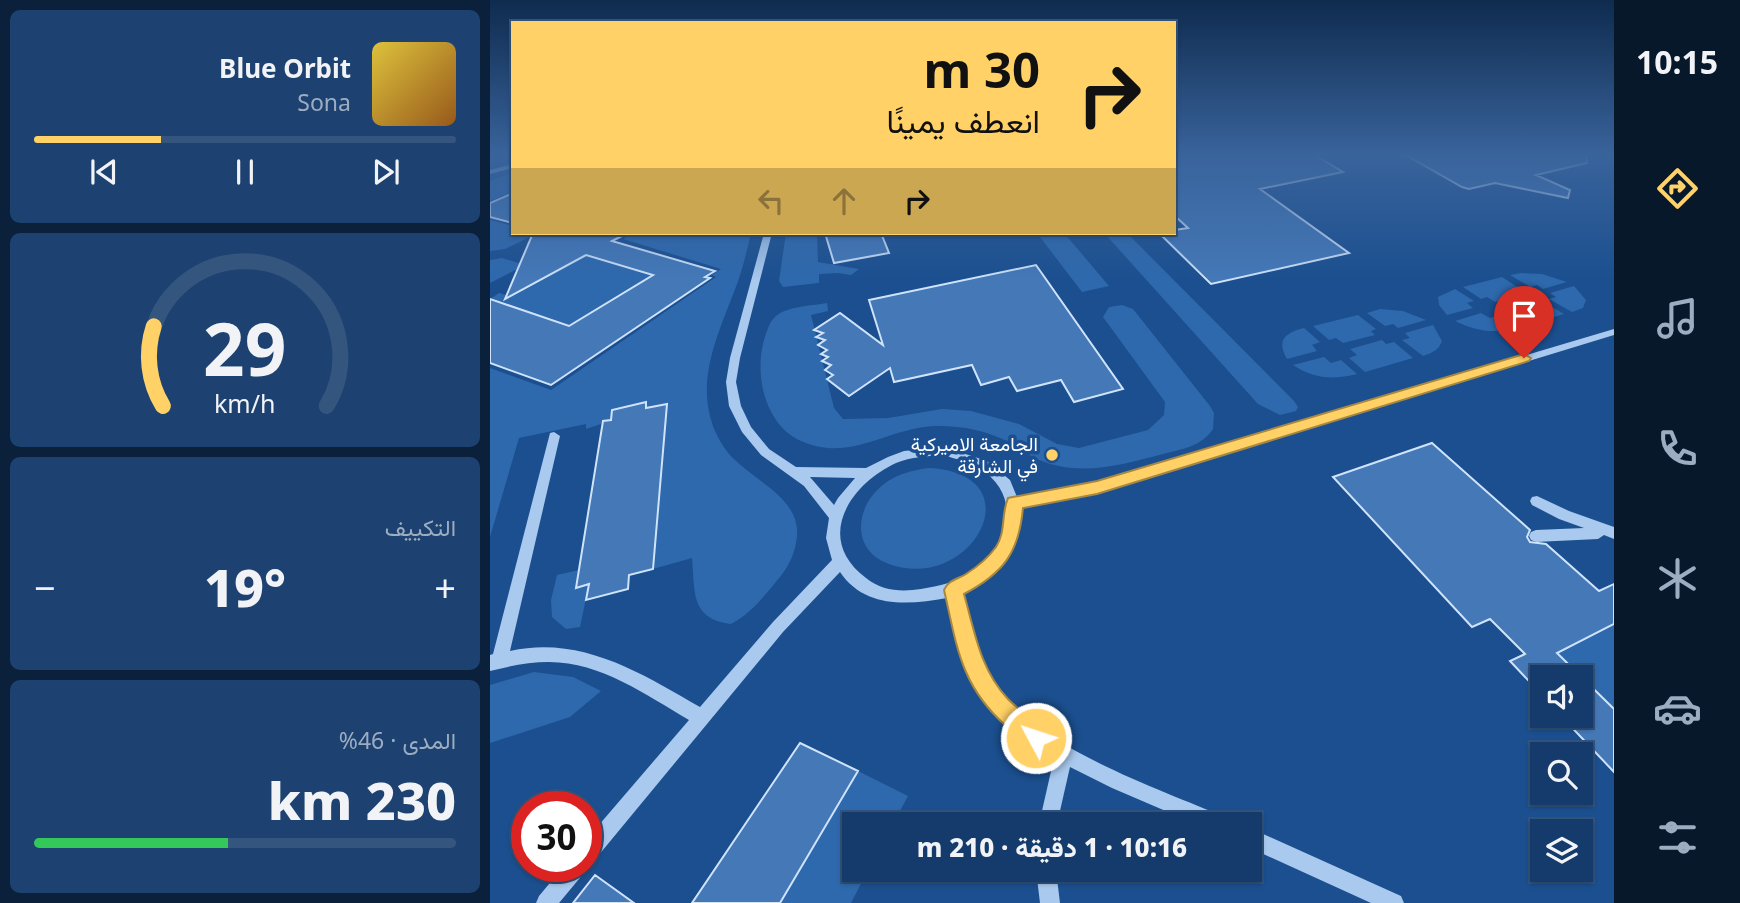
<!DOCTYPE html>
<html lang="ar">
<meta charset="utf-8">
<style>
:root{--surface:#143b6b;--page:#1d4271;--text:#f1f3f6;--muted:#9dadc1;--line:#33557e;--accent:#ffd166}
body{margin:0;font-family:"Noto Sans",Vazirmatn,sans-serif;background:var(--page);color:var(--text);direction:rtl;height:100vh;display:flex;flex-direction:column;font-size:26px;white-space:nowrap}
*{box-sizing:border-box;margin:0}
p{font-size:23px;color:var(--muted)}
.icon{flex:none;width:38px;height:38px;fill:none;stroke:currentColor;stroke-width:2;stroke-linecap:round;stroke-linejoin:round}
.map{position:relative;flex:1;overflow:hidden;direction:ltr}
.side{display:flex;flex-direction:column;gap:10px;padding:10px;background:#0b203b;width:490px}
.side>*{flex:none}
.guide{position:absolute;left:21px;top:21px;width:665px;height:214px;border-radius:0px;box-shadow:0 2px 5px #0004,0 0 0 2px var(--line);direction:rtl;background:#ffd166;color:#111;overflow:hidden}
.tools{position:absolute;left:1040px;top:665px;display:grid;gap:14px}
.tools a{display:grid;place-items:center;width:63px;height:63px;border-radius:0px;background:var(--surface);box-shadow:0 2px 5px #0004,0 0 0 2px var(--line);font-size:35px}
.speed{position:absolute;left:21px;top:791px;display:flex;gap:14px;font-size:35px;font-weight:700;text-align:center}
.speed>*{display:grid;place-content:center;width:91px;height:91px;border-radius:50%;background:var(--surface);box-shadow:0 2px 5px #0004,0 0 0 2px var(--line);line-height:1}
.speed .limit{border:10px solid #d22;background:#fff;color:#111}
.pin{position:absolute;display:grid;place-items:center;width:60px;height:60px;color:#fff;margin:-72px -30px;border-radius:50% 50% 50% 0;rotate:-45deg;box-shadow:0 0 7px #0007}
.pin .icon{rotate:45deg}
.me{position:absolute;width:77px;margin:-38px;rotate:310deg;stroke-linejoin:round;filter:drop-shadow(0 0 5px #0008)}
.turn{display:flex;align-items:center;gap:24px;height:147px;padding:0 21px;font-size:32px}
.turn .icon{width:91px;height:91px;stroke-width:2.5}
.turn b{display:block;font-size:49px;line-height:60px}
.lanes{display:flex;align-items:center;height:66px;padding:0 21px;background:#0003;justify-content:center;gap:35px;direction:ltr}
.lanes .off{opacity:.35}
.big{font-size:52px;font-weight:800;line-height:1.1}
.side .tile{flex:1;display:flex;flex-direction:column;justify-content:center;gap:10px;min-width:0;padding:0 24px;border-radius:10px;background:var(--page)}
.side .dial{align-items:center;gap:0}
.dial svg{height:182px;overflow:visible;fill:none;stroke:var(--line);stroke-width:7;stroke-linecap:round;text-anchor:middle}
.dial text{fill:var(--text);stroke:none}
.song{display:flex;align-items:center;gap:21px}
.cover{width:84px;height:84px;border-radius:10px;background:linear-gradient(135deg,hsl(50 70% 55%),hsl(30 70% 35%))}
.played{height:7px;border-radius:4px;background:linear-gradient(90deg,var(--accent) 30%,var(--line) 30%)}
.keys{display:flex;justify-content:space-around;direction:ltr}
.heat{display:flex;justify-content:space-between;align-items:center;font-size:38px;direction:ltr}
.charge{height:10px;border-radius:5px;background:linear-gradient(90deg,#34c759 46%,var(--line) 0)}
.trip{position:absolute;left:352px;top:812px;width:420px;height:70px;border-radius:0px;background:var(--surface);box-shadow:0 2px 5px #0004,0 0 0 2px var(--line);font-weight:800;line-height:70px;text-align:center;direction:rtl}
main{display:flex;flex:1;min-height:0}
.tab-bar{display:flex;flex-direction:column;width:126px;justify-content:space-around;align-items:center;background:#08182b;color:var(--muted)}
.tab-bar .icon{width:49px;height:49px}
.tab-bar .current{color:var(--accent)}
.tab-bar b{font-size:32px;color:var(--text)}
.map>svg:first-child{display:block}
.green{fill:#2e69ad}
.building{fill:#4478b7;stroke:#cfe3fa;stroke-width:2}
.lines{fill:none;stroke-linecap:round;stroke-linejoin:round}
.minor{fill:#a9c9ee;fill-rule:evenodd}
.route{fill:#ffd166;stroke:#a68842;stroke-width:2}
.poi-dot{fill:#ffd166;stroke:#1b4f8f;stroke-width:2.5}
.labels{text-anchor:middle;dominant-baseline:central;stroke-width:7;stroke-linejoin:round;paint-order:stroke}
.poi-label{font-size:19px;fill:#fff;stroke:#1b4f8f;text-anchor:end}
</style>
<main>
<nav class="tab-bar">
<b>10:15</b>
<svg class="icon current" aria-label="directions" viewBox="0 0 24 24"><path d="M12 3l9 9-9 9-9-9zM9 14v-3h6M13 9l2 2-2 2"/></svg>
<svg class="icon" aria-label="music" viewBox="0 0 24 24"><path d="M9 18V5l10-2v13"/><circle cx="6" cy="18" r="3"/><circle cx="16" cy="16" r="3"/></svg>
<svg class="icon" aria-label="phone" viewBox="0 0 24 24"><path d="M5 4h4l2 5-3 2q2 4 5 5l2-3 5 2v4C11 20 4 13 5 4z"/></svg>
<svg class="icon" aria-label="climate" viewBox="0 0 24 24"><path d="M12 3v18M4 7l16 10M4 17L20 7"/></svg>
<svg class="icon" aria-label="car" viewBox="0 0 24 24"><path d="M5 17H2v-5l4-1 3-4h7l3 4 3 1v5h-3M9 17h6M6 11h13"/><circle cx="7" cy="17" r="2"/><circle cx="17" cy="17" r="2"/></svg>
<svg class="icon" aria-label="filters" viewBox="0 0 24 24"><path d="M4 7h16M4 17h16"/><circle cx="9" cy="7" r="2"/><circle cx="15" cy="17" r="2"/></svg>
</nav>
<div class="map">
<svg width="1124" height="903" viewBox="0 0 1124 903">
<rect width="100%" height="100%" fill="#1b4f8f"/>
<!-- green -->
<path class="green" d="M23,172V191L0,201V181Z
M0,220L23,226V233H48L15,249L0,251Z
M144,233H261C257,250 253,268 247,284C231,328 206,375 222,423C225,434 236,452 244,459C269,484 315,501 306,543C304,555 298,567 290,577C275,595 262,613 241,624C200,619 205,591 202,558L163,569L177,404L165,406L155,414L156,402L123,410L121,420L112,422L111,424L96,429V424L29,438L0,537V368L61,390L226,277L222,275L231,269L133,239Z
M296,233H327L328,262L369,269L361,275L348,273L329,274V283L293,287L289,281Z
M547,233H574L619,286L592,292Z
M637,233L804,401L808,407L806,411L790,415L768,404L616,235Z
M86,253L163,275L79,326L0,299L9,293L20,296L85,261Z
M12,258L35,265L0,283V260Z
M1031,273L1052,274L1077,282L1053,289L1047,285L1040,287L1020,275Z
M1012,277L1032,290L1028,291L1032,294L1005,302L997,297L991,299L973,287Z
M1084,286L1096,300L1093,308L1082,312L1059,299L1066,297L1060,293Z
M965,289L984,301L977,303L983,308L957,315L949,305L948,297Z
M1040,299L1045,303L1052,301L1074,314L1033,326L1014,314L1021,312L1013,307Z
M337,303L338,311L321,315L344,408L353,419L398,418L452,409L481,411L529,424L567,444L589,448L658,430L674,415L675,402L613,317L619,307L632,305L643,309L720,406L724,413L723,429C711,447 692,449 673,454C630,465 591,477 549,460C537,455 528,446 517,441C496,431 473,426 450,426C400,425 362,464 311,441C275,425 264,375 274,340C277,331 279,322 286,316C298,306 321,306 337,303Z
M890,309L913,311L936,320L908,328L903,324L895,326L877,313Z
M991,313L1000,318L1008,316L1025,328C1004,334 985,331 965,321Z
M868,315L886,329L881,331L885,335L853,343L846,338L839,340L823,326Z
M943,325L952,341C949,350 942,353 933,356L912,340L920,338L915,333Z
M814,328L830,342L822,345L827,351L797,359C786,340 795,333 814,328Z
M892,340L896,344L904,342L923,358L875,372L859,358L867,355L860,349Z
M834,357L841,363L851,360L867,374C843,380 824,379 803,365Z
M439,468C547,474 482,594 399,564C360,550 365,506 394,484C407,474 423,470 439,468Z
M89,570L86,588L99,584L90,627L76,629L62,617L61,600L67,575Z
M1124,624V709L1067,653Z
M44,672L83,677L111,691L80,717L0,743V685Z
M368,771L418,796L403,824H364V870H378L361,903H290Z"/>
<!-- building -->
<path class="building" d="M684,154H823L853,172L770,189L859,253L721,284L669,233H684V230L698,228L684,215Z
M914,154H1096L1097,163L1046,175L1080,190L1078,198L1005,183L979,189L972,187Z
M23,193V223L0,217V203Z
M43,233H138L122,241L225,271L215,277L220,278L61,385L0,363V299L79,326L163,275L96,255L15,299Z
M335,233H391L399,253L344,263Z
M546,265L633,389L584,402L571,380L527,391L519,377L491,385L482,365L404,382L400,368L359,396L337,379L343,375L335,370L341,365L332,361L338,357L331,354L337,350L328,345L335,340L326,337L333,333L324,330L350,313L393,345L379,300Z
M156,402V408L177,404L163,569L139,575L138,589L96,600L99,584L86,588L113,421L121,420L122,410Z
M942,443L1040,530L1037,537L1040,542L1056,544L1109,591L1124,584V624L1067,653L1124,709V772L1071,716H1090V677H1052V695L1020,661L1035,654L1000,619L982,627L843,477Z
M310,743L368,771L290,903H202Z
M105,875L144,903H83Z"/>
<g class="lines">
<!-- minor -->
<path class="minor" d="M23,164V168L0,174V170Z
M274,233H282L250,358L246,382L251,406L261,427L279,449L306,467L376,468L398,457L414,451L454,447L497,461L520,480L527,497L606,483L1124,329V335L606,493L531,507C526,551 510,572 471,591C477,615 479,641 489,664C522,739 664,787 735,817L737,824H706L622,788L580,767L567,824H549L564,758C525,736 487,705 472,661C465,641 462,619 457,598C419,605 375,609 350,572L293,632L103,862L96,865L97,866L94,873L69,903H46L49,896L74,866H96V840L199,720C156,695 111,662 59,662C39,662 20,666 0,671V655L3,654L60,433L64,432L70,436L20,651C91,635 151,673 210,707L283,622L342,560L336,538L339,518L314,486L271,455L252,432L239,406L236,382L240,358ZM454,455C465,459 479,462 489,468C534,496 519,545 481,572C467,582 449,586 431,589C411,592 392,591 376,578C324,539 359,485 406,463C421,457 438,456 454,455ZM320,477L365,478L348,498L344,505Z
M1047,496L1079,511L1124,527V539L1114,535L1108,539L1046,542L1041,540L1039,536L1041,532L1046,530L1094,528L1069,519L1042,505L1040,501L1042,497Z
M760,828L911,896L914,903H881L760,848Z
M546,870H566L570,903H550Z"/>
</g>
<!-- sky -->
<linearGradient id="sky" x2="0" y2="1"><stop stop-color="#0f2b4f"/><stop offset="0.55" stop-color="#39639b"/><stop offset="1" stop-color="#39639b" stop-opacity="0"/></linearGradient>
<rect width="1124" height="281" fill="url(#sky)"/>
<!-- route -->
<path class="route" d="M1034,354L1041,358L1039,361L607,494L533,508C529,552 514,573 474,594C485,633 490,669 518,699C531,713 550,721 557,738L554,746L546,750C534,745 525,735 516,726C470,685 467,646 454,590C458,580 468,579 476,574C487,567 498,558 506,547C516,532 511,514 518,498L607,481Z"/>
<!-- markers -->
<circle class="poi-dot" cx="562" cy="455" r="7"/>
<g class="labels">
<!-- poi labels -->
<g class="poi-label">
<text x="548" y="444">الجامعة الاميركية<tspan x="548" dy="22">في الشارقة</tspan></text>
</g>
</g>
</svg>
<div class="tools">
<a><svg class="icon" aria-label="sound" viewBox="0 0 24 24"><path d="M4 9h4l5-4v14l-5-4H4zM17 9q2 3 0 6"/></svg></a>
<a><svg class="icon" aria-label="search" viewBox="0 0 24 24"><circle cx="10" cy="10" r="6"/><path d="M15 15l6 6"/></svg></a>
<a><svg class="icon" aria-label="layers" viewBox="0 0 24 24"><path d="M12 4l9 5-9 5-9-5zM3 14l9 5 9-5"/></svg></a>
</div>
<div class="speed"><div class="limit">30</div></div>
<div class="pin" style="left:1034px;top:358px;background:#d93025"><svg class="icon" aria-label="arrive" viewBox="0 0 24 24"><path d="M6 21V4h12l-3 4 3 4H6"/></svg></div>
<svg class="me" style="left:546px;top:738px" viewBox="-20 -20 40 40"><circle r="17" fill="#ffd166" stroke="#fff" stroke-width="3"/><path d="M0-11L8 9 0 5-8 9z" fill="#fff"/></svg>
<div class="trip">10:16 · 1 دقيقة · 210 m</div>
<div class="guide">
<div class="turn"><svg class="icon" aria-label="right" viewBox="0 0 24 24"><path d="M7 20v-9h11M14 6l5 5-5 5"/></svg><div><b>30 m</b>انعطف يمينًا</div></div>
<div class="lanes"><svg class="icon off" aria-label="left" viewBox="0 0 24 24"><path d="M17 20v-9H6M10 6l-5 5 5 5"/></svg><svg class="icon off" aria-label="ahead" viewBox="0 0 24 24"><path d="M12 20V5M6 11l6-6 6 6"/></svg><svg class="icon" aria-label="right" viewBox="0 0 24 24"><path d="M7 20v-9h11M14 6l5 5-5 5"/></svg></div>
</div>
</div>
<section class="side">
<div class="tile">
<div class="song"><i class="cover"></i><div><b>Blue Orbit</b><p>Sona</p></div></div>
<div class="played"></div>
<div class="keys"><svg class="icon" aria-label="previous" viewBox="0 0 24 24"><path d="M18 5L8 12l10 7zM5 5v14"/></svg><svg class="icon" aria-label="pause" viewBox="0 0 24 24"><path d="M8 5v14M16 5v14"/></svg><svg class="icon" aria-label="next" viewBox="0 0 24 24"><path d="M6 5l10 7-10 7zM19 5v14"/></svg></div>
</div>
<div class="tile dial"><svg viewBox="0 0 100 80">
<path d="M14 69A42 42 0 1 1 86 69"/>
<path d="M14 69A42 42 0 0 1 10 34" stroke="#ffd166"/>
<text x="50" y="56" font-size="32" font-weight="700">29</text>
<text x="50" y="72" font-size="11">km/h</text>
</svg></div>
<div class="tile"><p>التكييف</p>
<div class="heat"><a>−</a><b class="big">19°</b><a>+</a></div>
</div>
<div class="tile"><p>المدى · 46%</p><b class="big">230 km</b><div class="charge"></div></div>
</section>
</main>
